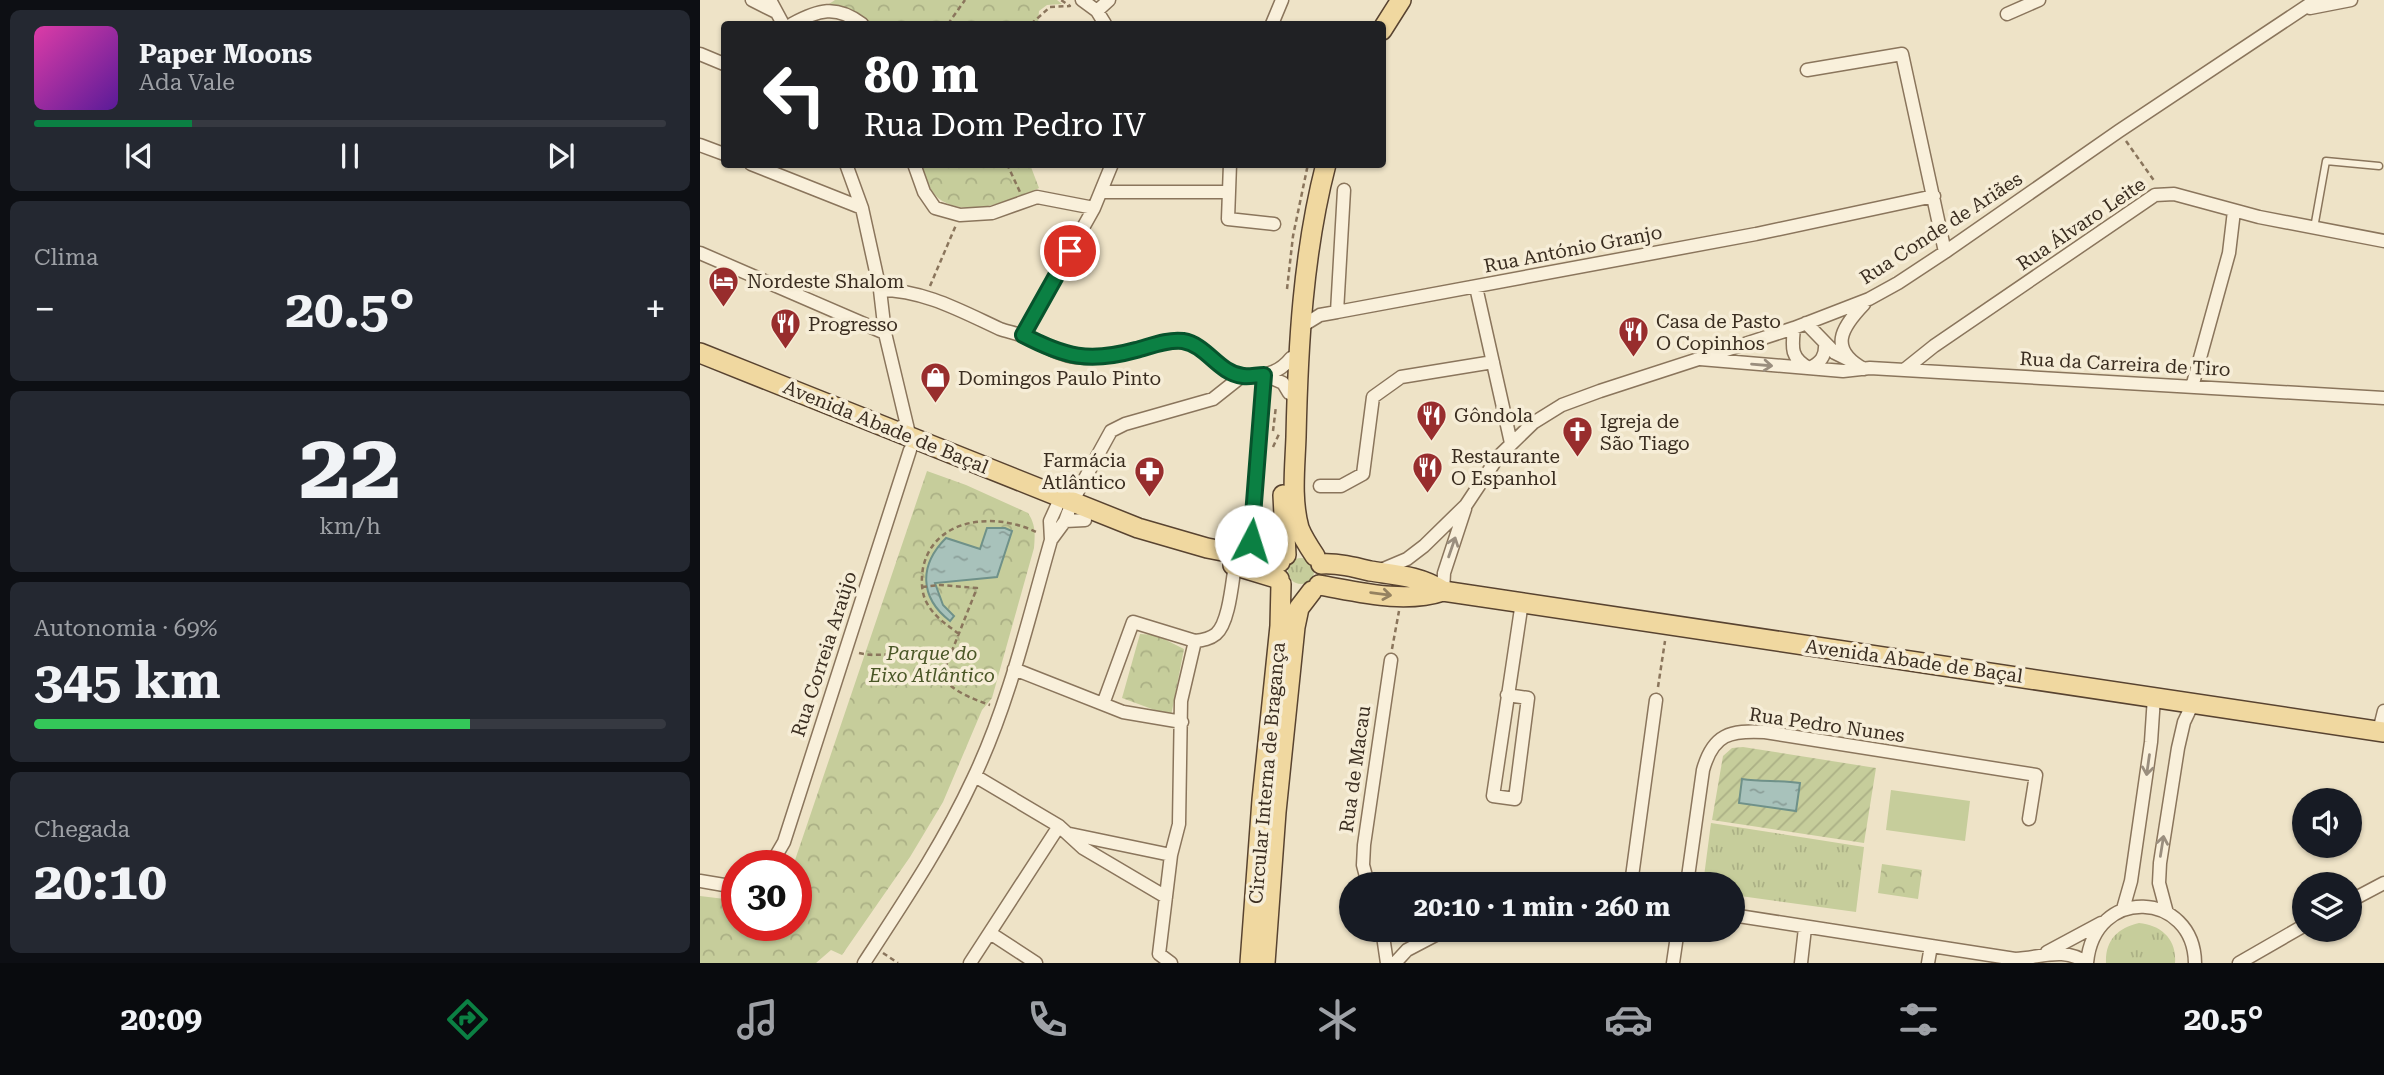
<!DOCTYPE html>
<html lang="pt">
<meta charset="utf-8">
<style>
:root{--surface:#171b24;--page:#242831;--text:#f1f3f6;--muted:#9ea1a6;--line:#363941;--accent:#0b8043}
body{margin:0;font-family:"Roboto Serif",serif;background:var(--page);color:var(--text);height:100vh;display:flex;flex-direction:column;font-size:26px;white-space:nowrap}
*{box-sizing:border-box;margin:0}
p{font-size:23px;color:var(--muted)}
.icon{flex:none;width:38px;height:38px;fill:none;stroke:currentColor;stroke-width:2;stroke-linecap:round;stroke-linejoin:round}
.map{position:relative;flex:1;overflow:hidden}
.panel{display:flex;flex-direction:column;gap:10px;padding:10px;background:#0d0f14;width:700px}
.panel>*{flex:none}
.top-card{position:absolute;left:21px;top:21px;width:665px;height:147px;border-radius:7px;box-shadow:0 2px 5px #0004;background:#202124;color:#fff;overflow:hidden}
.tools{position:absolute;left:1592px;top:788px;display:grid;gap:14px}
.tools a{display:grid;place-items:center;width:70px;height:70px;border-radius:50%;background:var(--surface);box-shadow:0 2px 5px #0004;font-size:35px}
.speed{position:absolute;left:21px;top:850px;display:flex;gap:14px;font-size:35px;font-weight:700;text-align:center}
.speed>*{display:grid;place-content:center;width:91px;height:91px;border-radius:50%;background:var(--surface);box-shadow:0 2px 5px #0004;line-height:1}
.speed .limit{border:10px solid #d22;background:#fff;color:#111}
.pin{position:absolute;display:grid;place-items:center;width:60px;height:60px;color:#fff;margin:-30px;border:4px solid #fff;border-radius:50%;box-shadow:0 2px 7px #0007}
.me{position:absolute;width:77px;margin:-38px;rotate:5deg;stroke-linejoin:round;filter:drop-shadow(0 0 5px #0008)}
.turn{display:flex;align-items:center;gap:24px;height:147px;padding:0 28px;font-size:32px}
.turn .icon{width:91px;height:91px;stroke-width:2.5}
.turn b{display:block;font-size:49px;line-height:60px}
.big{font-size:52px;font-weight:700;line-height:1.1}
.panel .widget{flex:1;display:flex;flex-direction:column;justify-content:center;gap:10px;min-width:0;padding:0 24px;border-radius:10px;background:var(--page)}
.panel .dial{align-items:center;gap:0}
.dial b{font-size:91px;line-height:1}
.song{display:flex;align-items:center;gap:21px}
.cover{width:84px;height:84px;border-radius:10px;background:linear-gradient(135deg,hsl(320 70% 55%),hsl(270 70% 35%))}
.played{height:7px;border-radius:4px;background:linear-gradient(90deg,var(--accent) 25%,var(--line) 25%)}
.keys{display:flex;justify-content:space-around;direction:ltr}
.heat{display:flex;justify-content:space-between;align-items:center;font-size:38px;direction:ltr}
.charge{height:10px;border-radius:5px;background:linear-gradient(90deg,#34c759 69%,var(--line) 0)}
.trip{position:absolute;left:639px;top:872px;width:406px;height:70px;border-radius:35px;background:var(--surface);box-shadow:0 2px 5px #0004;font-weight:700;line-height:70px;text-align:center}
.menu{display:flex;height:112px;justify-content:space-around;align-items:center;background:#090b0e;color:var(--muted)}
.menu .icon{width:49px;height:49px}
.menu .on{color:var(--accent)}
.menu b{font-size:32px;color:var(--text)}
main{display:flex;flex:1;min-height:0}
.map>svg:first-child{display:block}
.grass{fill:url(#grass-tufts)}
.forest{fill:url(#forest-crowns)}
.garden{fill:url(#garden-furrows)}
.pitch{fill:#c6cd9b}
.water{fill:url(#water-ripples);stroke:#6f9189;stroke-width:2}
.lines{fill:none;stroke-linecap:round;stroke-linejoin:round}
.lane-casing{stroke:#8a755c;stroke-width:9}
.street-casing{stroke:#8a755c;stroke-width:15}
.primary-casing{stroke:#584330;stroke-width:22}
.path{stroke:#8a755c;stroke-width:2.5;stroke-dasharray:5 3.5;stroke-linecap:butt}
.lane{stroke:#f9f0db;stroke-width:6}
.street{stroke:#f9f0db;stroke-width:12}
.primary{stroke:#f0d8a0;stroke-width:19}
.oneway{stroke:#9a8e7e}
.oneway2{stroke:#958260}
.route-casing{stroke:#07532c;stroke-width:18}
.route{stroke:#0b8043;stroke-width:12}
.labels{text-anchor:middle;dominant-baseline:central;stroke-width:7;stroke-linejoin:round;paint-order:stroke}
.street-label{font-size:19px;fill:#3a2d20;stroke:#f6edd7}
.poi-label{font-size:19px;fill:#3a2d20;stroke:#f6edd7;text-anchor:start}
.park-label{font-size:19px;font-style:italic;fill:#4a5727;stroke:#f6edd7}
</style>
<main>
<section class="panel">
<div class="widget">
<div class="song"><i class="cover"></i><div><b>Paper Moons</b><p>Ada Vale</p></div></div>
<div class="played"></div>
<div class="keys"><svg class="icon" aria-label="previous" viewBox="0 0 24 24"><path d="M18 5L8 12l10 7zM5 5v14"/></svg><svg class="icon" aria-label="pause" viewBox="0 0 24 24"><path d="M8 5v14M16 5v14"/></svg><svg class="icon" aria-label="next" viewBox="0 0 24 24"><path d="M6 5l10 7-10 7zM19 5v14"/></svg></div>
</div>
<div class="widget"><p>Clima</p>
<div class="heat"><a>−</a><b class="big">20.5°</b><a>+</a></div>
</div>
<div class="widget dial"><b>22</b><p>km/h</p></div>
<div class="widget"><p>Autonomia · 69%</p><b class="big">345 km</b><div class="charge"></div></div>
<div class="widget"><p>Chegada</p><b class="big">20:10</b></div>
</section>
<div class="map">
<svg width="1684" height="963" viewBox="0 0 1684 963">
<defs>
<pattern id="grass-tufts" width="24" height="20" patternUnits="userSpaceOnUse" patternTransform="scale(1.75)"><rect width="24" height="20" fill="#c6cd9b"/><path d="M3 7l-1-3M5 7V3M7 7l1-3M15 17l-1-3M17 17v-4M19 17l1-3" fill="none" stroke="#abb085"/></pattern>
<pattern id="forest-crowns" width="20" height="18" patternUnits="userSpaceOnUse" patternTransform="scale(1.75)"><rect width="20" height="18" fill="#c6cd9b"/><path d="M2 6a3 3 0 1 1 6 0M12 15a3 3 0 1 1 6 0" fill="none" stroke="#abb085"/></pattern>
<pattern id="garden-furrows" width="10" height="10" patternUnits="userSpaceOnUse" patternTransform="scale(1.75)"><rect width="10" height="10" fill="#c6cd9b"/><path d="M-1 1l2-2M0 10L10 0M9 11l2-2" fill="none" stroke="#abb085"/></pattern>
<pattern id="water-ripples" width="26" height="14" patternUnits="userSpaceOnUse" patternTransform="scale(1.75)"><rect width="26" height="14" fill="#a8c2bb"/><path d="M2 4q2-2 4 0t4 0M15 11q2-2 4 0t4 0" fill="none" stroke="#8a9e98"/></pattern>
</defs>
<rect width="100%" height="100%" fill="#eee3c7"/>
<!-- grass -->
<path class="grass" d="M588 571a13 13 0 1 1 26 0a13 13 0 1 1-26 0Z
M1011,823L1164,847L1156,912L1033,895L1032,884H1003Z
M1439,923C1461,925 1477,939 1475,963H1406C1405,941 1417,928 1439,923Z"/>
<!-- forest -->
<path class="forest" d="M135,0H357L362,4L347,5L339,11L338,24H168L133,10L129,4Z
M222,165H332L331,167L339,188C313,201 260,221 235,195C228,187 225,174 222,165Z
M227,471L266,485L328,513C336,525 335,535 334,548L292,698L282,710L243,802L210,857L142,955L131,950L116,963H0V896L25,899L37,898V926H96V866H93Z
M440,634L456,635L484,649L471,716L422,698Z
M1182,864L1222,870L1218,899L1178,893Z"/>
<!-- garden -->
<path class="garden" d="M1043,747L1176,768L1164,843L1012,820L1023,756L1032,748Z"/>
<!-- pitch -->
<path class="pitch" d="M1191,790L1270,801L1265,841L1186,830Z"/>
<!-- water -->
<path class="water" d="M287,528H305L312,531L297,577L235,583L243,605L254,616L250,621C219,597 219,565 246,538L280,549Z
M1042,779C1062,782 1079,780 1100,783L1096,811L1039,803Z"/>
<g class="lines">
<defs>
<path id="lane" d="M1614,228L1626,161L1679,166"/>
<path id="street" d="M52,0L76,12
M70,0L83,24
M382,0L397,11L405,24
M1610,8L1651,0
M397,11L409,0
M1307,14L1339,0
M92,24C118,10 136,4 162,24
M572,24L582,0
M0,54L24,64
M1107,70L1202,54L1245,252
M0,145L24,154
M51,164L162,208
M146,164L162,208L180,290L185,333L210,438
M214,164L224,192L235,208L260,215L292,213L337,197L394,208
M530,164L528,219L574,224
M644,190L637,312L1056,234L1234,196
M401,192H529
M0,253L185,333
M776,287L811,443
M180,290C224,290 261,311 300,329C308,332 317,333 325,337C342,344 357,355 375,357C391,359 412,356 428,352C445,348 467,337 485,341C499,344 508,357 519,365C541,381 574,380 591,358
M1106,323L1135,353L1149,360
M602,326L620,315L637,312
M1094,328C1092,347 1090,358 1109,368C1121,363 1126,356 1125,343
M323,335L394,208L412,164
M1000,359L1143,371L1170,368L1684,398
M1164,369C1128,349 1141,328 1164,304
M1204,370L1234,346L1455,195L1474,194L1559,217L1684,241
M565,375L583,383L589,393
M1492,387L1529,253L1534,211
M620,486H641L663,474L673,397L701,377L793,362
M365,521L372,502L411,431L425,424L513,399L542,376
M351,540L365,521L385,520
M550,557L564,375
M681,570L707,559L724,546L766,505L798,457L833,423L862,405L900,391L1094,328L1169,299L1198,283L1245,252L1419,131L1616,0
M743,591L744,573L765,509
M495,641C503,640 510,639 516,634C529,623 532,583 535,565
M314,669L423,712L482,722
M807,695L828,698L815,799L793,796L822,602
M403,704L433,622L495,641L481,701L479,824L471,855L459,954L471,963
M1679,731L1684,711
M275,776L359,826L383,848L466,897
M370,834L471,855
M70,866L84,842L210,450
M0,881L24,885L37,884
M668,884L663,865L664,845L691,660
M931,884L956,700
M987,884L1003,770C1013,734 1030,730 1065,732L1336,775L1329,819
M1650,901L1684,883
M1423,909L1431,881L1451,742L1454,697
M1467,913L1459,883L1460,863L1478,748L1484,722L1493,703
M1032,915L1315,959C1341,958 1363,946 1387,963
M682,929L687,963
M290,933L336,963
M1347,952L1401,923
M164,963C203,903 243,844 273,779C309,704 328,620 351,540L350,521L361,497
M270,963L359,826
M695,963L707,950L747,929
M973,963L978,929
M1101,963L1105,928
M1228,963L1231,946
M1387,963C1394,885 1494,891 1495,963
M1539,963L1605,925"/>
<path id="primary" d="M682,30L701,0
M0,353L438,528L507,548L580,562
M583,495L586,555
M615,556C609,547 603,538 599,528C591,499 595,467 596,437C598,346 603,253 626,164
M621,564C638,563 654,567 670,571C696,575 720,576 743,591L1684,732
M533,565L579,579
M619,585C659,592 704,604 743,591
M550,963L562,800L580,626L581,584
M565,963L576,812L595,627L599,608L612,591"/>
</defs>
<!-- lane casing -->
<use href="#lane" class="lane-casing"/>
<!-- street casing -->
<use href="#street" class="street-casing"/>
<!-- primary casing -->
<use href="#primary" class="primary-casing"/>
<!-- path -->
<path class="path" d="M248,24L265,0
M331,24L350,7L370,6L361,0
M1426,141L1455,182
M307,164L320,192
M230,286L256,225
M587,289L593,236L608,164
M573,431L576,406
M573,447L579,434
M222,587L240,585L277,588L242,676
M259,634C247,625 235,617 228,605C221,594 221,580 223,568C234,516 298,512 338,533
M692,649L699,611
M159,653C179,658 197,650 217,659C232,665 239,676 251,686C262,695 276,700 290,705
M958,687L965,641
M183,953L198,963"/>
<!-- lane -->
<use href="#lane" class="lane"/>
<!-- street -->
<use href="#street" class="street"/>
<!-- primary -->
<use href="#primary" class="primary"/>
</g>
<!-- one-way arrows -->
<defs><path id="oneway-shaft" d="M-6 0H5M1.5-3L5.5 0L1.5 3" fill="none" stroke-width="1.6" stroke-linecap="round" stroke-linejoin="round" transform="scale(1.75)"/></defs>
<g class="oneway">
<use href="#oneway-shaft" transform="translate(1062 365) rotate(5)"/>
<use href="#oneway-shaft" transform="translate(752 547) rotate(-71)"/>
<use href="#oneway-shaft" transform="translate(1448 765) rotate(98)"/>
<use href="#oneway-shaft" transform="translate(1462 846) rotate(-81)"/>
</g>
<use class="oneway2" href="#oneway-shaft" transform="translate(681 594) rotate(8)"/>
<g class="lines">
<defs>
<path id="route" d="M370,251L323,335C365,357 389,363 436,350C451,346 468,339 483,341C507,345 518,373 543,376C549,377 557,375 564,375L551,541"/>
</defs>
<!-- route casing -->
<use href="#route" class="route-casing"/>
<!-- route -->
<use href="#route" class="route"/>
</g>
<!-- icons -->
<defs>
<symbol id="hotel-pin" viewBox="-11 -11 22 30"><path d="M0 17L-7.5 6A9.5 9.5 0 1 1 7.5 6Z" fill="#982d2d" stroke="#f6edd7"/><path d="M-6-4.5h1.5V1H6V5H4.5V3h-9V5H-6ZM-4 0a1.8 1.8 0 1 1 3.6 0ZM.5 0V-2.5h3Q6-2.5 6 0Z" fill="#fff"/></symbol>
<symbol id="restaurant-pin" viewBox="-11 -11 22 30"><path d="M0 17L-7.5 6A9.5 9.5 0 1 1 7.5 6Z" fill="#982d2d" stroke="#f6edd7"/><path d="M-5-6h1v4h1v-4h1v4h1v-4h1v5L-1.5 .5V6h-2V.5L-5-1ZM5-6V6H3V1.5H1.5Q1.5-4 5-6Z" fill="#fff"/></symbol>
<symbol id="shop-pin" viewBox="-11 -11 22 30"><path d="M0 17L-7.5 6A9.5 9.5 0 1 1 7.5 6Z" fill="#982d2d" stroke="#f6edd7"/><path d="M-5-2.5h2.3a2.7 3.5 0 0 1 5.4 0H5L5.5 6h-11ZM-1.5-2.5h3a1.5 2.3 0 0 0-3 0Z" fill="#fff"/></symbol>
<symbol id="church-pin" viewBox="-11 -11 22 30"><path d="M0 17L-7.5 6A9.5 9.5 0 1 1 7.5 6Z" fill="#982d2d" stroke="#f6edd7"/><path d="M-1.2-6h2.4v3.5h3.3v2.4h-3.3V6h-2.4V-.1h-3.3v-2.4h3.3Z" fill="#fff"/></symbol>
<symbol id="pharmacy-pin" viewBox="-11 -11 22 30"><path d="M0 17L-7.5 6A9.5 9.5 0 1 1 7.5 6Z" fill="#982d2d" stroke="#f6edd7"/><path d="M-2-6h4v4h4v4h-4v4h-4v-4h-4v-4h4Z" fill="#fff"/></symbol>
</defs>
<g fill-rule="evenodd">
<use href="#hotel-pin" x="6" y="264" width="35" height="47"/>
<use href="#restaurant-pin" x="68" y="306" width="35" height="47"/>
<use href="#restaurant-pin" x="916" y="314" width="35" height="47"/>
<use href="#shop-pin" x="218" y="360" width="35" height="47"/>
<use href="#restaurant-pin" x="714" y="398" width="35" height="47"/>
<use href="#church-pin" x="860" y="414" width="35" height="47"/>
<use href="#restaurant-pin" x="710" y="450" width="35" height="47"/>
<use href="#pharmacy-pin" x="432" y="454" width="35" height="47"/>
</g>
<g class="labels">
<!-- street labels -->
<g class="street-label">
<text transform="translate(1381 224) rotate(-34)">Rua Álvaro Leite</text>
<text transform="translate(1241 228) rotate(-33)">Rua Conde de Ariães</text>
<text transform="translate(873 249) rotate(-11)">Rua António Granjo</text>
<text transform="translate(1425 364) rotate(3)">Rua da Carreira de Tiro</text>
<text transform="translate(186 427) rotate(22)">Avenida Abade de Baçal</text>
<text transform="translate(124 654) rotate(-72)">Rua Correia Araújo</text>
<text transform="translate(1214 661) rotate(8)">Avenida Abade de Baçal</text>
<text transform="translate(1127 725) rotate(8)">Rua Pedro Nunes</text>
<text transform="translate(655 769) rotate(-82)">Rua de Macau</text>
<text transform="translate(567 773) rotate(-85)">Circular Interna de Bragança</text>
</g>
<!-- poi labels -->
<g class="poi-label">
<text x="47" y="281">Nordeste Shalom</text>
<text x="956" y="321">Casa de Pasto<tspan x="956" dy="22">O Copinhos</tspan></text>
<text x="108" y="324">Progresso</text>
<text x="258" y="378">Domingos Paulo Pinto</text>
<text x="754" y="415">Gôndola</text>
<text x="900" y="421">Igreja de<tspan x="900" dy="22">São Tiago</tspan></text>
<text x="751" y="456">Restaurante<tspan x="751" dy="22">O Espanhol</tspan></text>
<text x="426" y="460" text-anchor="end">Farmácia<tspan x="426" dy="22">Atlântico</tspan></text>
</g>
<!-- park labels -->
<g class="park-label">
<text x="232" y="653">Parque do<tspan x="232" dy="22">Eixo Atlântico</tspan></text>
</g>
</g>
</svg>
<div class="tools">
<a><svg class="icon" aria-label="sound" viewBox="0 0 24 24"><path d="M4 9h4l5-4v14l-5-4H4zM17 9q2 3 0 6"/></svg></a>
<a><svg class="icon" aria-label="layers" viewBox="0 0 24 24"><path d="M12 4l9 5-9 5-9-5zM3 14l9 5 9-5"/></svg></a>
</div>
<div class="speed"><div class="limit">30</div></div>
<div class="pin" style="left:370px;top:251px;background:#d93025"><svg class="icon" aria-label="arrive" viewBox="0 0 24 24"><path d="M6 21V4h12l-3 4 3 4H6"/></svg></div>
<svg class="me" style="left:551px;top:541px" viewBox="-20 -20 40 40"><circle r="19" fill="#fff"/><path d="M0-13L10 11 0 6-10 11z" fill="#0b8043"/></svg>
<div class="trip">20:10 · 1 min · 260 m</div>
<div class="top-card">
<div class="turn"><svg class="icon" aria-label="left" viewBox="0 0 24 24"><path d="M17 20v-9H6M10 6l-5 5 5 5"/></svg><div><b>80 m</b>Rua Dom Pedro IV</div></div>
</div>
</div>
</main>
<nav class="menu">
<b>20:09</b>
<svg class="icon on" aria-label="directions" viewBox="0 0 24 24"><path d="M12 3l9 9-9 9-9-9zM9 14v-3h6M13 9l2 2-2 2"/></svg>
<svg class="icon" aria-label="music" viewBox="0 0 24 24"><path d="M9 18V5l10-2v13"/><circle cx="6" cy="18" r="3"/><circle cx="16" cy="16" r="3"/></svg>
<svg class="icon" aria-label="phone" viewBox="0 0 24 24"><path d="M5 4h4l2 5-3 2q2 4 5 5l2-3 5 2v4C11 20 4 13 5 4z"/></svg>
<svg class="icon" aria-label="climate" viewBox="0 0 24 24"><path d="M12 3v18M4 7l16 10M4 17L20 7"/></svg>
<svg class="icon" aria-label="car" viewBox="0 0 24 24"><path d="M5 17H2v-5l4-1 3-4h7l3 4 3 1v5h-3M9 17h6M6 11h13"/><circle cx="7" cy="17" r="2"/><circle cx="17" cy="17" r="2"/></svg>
<svg class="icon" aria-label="filters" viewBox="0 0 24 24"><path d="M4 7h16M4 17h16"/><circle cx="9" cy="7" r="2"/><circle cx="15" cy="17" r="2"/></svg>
<b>20.5°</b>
</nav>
